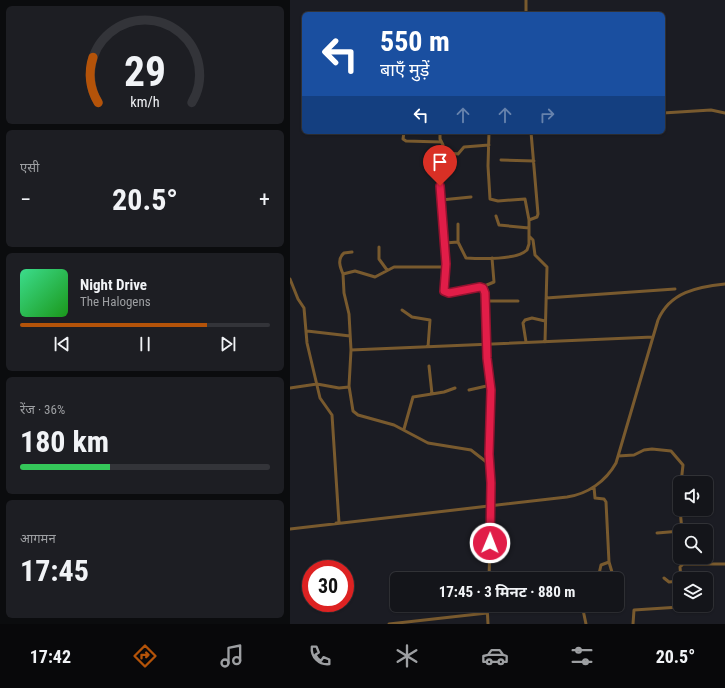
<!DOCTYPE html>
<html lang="hi">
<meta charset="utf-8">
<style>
:root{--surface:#14151a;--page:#1d1e23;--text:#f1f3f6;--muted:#9d9fa2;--line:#333439;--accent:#b45309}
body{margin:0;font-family:"Roboto Condensed","Noto Sans Devanagari",sans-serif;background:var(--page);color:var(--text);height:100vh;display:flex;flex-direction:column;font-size:15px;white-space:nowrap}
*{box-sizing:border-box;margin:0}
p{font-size:13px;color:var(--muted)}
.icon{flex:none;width:22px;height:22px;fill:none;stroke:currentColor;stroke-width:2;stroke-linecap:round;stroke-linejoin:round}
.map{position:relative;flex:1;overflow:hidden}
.details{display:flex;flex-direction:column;gap:6px;padding:6px;background:#0b0c0e;width:290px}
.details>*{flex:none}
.top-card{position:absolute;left:12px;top:12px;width:363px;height:122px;border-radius:6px;box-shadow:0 1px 3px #0004,0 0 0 1px var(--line);background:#1a4fa0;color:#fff;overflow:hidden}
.fabs{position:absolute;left:383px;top:476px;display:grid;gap:8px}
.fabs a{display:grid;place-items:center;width:40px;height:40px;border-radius:6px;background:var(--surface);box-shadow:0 1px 3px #0004,0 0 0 1px var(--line);font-size:20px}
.speed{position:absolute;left:12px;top:560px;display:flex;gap:8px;font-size:20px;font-weight:700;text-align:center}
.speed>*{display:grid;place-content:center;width:52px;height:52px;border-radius:50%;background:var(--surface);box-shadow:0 1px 3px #0004,0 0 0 1px var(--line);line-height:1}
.speed .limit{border:6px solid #d22;background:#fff;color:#111}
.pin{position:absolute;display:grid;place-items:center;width:34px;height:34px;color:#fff;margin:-41px -17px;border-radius:50% 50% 50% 0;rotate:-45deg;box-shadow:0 0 4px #0007}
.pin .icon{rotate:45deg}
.me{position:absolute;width:44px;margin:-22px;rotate:1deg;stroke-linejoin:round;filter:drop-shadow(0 0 3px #0008)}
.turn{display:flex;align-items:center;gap:14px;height:84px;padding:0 12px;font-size:18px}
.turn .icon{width:52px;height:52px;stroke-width:2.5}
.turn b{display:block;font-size:28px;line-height:34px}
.lanes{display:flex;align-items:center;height:38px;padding:0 12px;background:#0003;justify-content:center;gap:20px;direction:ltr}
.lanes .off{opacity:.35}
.big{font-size:30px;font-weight:700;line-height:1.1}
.details .tile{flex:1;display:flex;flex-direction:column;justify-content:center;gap:6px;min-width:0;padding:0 14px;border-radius:6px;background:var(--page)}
.details .dial{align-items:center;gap:0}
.dial svg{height:104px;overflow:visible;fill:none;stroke:var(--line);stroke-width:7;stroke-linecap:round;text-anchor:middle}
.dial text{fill:var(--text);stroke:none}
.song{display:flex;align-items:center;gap:12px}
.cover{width:48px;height:48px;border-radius:6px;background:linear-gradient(135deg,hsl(150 70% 55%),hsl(120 70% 35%))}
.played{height:4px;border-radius:2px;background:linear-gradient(90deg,var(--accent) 75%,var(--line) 75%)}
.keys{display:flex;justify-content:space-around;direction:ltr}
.heat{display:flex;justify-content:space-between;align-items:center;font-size:22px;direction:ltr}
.charge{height:6px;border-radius:3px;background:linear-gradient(90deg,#34c759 36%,var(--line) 0)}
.trip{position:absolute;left:100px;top:572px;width:234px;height:40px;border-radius:6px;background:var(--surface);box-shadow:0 1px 3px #0004,0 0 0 1px var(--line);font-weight:700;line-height:40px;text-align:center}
.dock{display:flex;height:64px;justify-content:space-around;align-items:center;background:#08080a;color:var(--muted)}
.dock .icon{width:28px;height:28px}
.dock .on{color:var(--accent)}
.dock b{font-size:18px;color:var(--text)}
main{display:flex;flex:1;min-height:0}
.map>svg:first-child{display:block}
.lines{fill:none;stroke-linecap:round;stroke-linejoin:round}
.minor{stroke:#795a2e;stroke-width:3}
.route-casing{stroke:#92132f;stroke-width:10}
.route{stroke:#e11d48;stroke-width:7}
</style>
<main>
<section class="details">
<div class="tile dial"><svg viewBox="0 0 100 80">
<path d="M14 69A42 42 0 1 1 86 69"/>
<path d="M14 69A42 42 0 0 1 10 34" stroke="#b45309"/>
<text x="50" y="56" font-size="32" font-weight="700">29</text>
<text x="50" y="72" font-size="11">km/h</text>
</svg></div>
<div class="tile"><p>एसी</p>
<div class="heat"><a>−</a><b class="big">20.5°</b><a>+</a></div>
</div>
<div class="tile">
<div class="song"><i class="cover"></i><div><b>Night Drive</b><p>The Halogens</p></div></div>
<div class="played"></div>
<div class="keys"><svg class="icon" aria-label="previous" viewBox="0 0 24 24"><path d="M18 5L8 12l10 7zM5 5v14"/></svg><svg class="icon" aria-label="pause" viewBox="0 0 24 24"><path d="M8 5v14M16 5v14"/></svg><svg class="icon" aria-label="next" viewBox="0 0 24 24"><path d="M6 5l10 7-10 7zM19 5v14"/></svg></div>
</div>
<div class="tile"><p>रेंज · 36%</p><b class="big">180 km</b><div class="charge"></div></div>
<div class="tile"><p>आगमन</p><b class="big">17:45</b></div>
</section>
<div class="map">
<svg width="435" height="624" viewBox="0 0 435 624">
<rect width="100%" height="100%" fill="#1b1c23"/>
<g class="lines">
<!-- minor -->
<path class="minor" d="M236,0V14
M373,113L421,110L435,113
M114,132L113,139L116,141L151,142
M150,132V139L153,145L149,170L156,264L154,290L159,293L190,287L193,288L195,293L197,358L201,390L199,454L201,500L199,579
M199,132L198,166L200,199L208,201L235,199L239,220
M151,152L168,154L174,147L199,145
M211,160L244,161
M151,200L181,197
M206,216L209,225L239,228
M168,224V242
M239,236L243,240L245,255L257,267L255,342
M155,243L168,242L176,258C191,259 227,260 237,250L239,244V220L247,217L248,214L241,132
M89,247V259L97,270
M155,267H104L85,277L65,271L53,274L54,293L59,314L61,350L59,386L63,411L68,415L104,425L138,443L181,450L199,464
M53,274C50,267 47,259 54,253L62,252
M0,279L8,299L14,308L17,343L30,398L42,415L49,523H46
M192,287L204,282L202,258
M256,298L385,289
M195,301H228
M112,310L122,317L140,320L138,347
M17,331L60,336
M236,342L233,323L235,320L242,318L255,321
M61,350L363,337
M139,366L142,394
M0,388L27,384L49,388L59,387
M179,390L201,385
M114,429L123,397L154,392L165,388
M328,456L344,455L354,450L362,449L381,451L393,465L391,483
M304,487L305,498L314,499L316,502L319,562L324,579
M390,496V503
M390,509L392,531
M0,529L277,497C298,494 316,481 326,463L368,320C380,292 407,287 435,284
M367,533L391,531
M390,541L386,551L392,565
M407,557L408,563
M374,578L379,582L390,581
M305,579L309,574L311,565L319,562
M391,579L390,567L393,564H435
M327,587L328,590
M197,605L198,624
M292,605L296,624
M99,624L197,613
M343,624L344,610L390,607L392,605"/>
</g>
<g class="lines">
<defs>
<path id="route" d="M150,186L156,264L154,291L159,293L190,287L193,288L195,293L197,358L201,390L199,454L201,483L200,543"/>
</defs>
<!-- route casing -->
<use href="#route" class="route-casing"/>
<!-- route -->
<use href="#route" class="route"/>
</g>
</svg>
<div class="fabs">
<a><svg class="icon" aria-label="sound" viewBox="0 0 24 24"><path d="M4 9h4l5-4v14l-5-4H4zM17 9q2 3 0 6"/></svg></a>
<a><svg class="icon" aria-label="search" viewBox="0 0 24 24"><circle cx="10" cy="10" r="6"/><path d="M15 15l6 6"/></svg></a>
<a><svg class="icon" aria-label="layers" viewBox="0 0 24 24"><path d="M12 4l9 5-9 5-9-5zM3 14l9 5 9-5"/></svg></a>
</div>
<div class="speed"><div class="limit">30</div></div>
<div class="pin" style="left:150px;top:186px;background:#d93025"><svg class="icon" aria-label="arrive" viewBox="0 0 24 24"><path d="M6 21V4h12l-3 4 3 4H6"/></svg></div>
<svg class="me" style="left:200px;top:543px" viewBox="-20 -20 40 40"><circle r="17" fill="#e11d48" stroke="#fff" stroke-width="3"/><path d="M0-11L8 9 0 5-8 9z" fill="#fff"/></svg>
<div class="trip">17:45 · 3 मिनट · 880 m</div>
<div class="top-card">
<div class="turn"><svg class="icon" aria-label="left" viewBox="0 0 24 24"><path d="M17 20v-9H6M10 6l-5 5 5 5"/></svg><div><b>550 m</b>बाएँ मुड़ें</div></div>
<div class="lanes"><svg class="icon" aria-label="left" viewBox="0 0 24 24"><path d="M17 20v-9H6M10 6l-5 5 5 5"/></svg><svg class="icon off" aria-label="ahead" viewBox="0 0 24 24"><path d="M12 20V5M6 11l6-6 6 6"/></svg><svg class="icon off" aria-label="ahead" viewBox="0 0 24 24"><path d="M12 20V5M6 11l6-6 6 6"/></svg><svg class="icon off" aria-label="right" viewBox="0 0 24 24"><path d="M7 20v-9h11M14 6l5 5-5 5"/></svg></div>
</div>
</div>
</main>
<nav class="dock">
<b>17:42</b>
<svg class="icon on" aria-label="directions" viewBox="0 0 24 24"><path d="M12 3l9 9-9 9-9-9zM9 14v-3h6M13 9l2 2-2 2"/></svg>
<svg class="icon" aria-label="music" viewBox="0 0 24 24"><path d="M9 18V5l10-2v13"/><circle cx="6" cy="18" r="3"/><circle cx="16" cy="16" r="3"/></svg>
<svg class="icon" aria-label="phone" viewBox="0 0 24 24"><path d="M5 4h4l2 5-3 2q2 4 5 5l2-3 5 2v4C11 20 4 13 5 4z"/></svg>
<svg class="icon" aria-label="climate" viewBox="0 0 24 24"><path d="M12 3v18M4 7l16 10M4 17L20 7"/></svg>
<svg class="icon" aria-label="car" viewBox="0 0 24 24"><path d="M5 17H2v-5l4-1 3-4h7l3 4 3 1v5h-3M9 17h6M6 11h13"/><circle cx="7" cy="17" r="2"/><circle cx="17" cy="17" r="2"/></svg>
<svg class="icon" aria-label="filters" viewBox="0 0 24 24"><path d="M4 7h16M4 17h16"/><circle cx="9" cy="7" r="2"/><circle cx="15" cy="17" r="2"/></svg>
<b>20.5°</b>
</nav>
